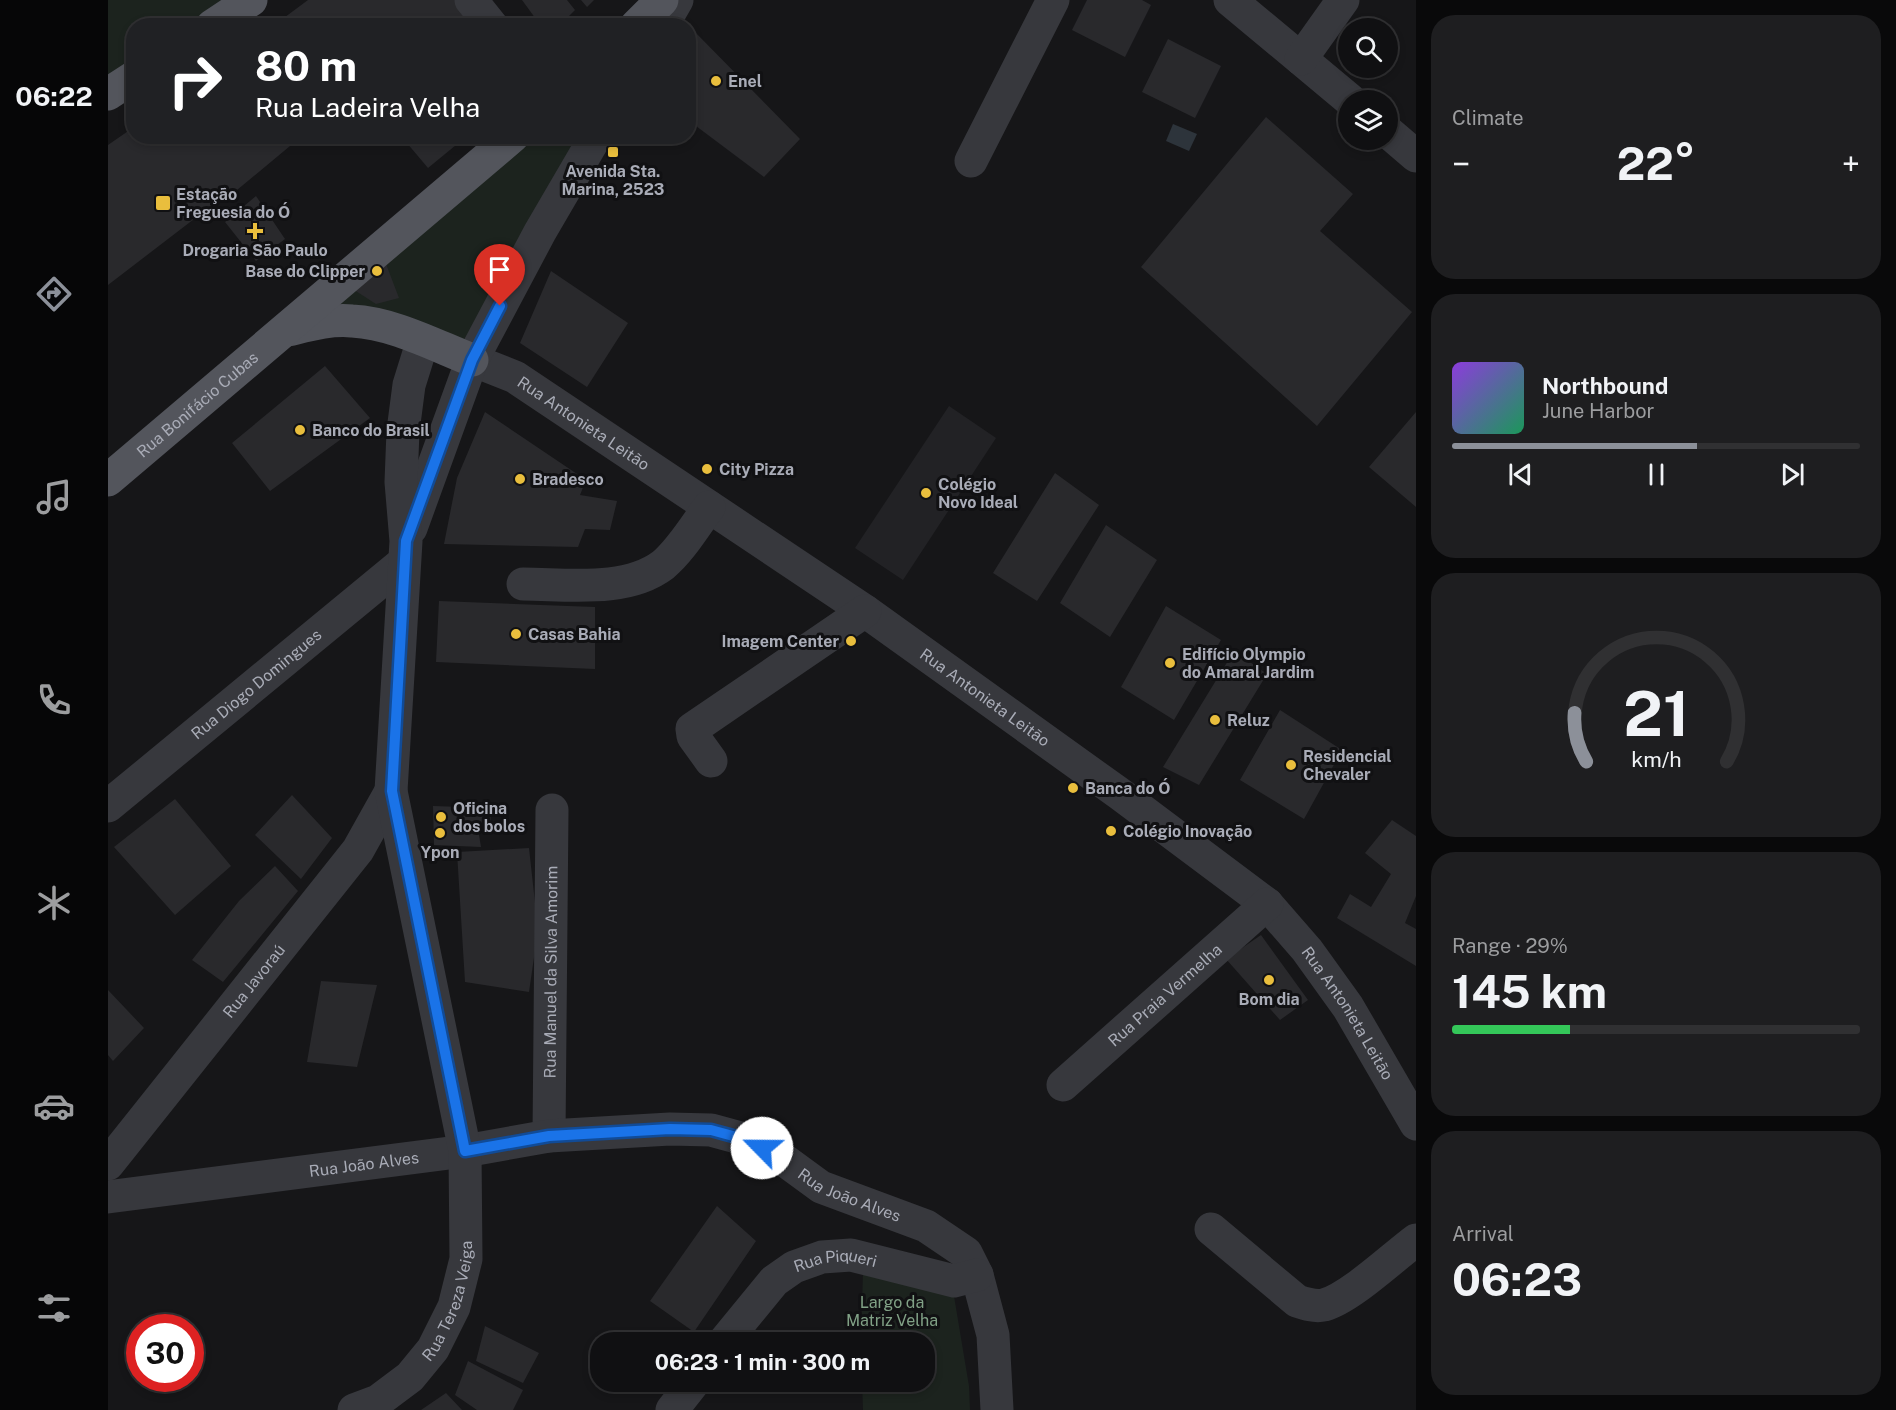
<!DOCTYPE html>
<meta charset="utf-8">
<style>
:root{--surface:#101012;--page:#1e1e20;--text:#f1f3f6;--muted:#9c9d9f;--line:#303032;--accent:#8c9099}
body{margin:0;font-family:"Public Sans",sans-serif;background:var(--page);color:var(--text);height:100vh;display:flex;flex-direction:column;font-size:22px;white-space:nowrap}
*{box-sizing:border-box;margin:0}
p{font-size:20px;color:var(--muted)}
.icon{flex:none;width:33px;height:33px;fill:none;stroke:currentColor;stroke-width:2;stroke-linecap:round;stroke-linejoin:round}
.map{position:relative;flex:1;overflow:hidden}
.panel{display:flex;flex-direction:column;gap:15px;padding:15px;background:#09090a;width:480px}
.panel>*{flex:none}
.guide{position:absolute;left:18px;top:18px;width:570px;height:126px;border-radius:24px;box-shadow:0 3px 9px #0003,0 0 0 2px var(--line);background:#202124;color:#fff;overflow:hidden}
.tools{position:absolute;left:1230px;top:18px;display:grid;gap:12px}
.tools a{display:grid;place-items:center;width:60px;height:60px;border-radius:50%;background:var(--surface);box-shadow:0 3px 9px #0003,0 0 0 2px var(--line);font-size:30px}
.speed{position:absolute;left:18px;top:1314px;display:flex;gap:12px;font-size:30px;font-weight:700;text-align:center}
.speed>*{display:grid;place-content:center;width:78px;height:78px;border-radius:50%;background:var(--surface);box-shadow:0 3px 9px #0003,0 0 0 2px var(--line);line-height:1}
.speed .limit{border:9px solid #d22;background:#fff;color:#111}
.pin{position:absolute;display:grid;place-items:center;width:51px;height:51px;color:#fff;margin:-62px -26px;border-radius:50% 50% 50% 0;rotate:-45deg;box-shadow:0 0 6px #0007}
.pin .icon{rotate:45deg}
.me{position:absolute;width:66px;margin:-33px;rotate:293deg;stroke-linejoin:round;filter:drop-shadow(0 0 4px #0008)}
.turn{display:flex;align-items:center;gap:21px;height:126px;padding:0 30px;font-size:27px}
.turn .icon{width:78px;height:78px;stroke-width:2.5}
.turn b{display:block;font-size:42px;line-height:51px}
.big{font-size:45px;font-weight:700;line-height:1.1}
.panel .card{flex:1;display:flex;flex-direction:column;justify-content:center;gap:9px;min-width:0;padding:0 21px;border-radius:24px;background:var(--page)}
.panel .dial{align-items:center;gap:0}
.dial svg{height:156px;overflow:visible;fill:none;stroke:var(--line);stroke-width:7;stroke-linecap:round;text-anchor:middle}
.dial text{fill:var(--text);stroke:none}
.song{display:flex;align-items:center;gap:18px}
.cover{width:72px;height:72px;border-radius:9px;background:linear-gradient(135deg,hsl(270 70% 55%),hsl(150 70% 35%))}
.played{height:6px;border-radius:3px;background:linear-gradient(90deg,var(--accent) 60%,var(--line) 60%)}
.keys{display:flex;justify-content:space-around;direction:ltr}
.heat{display:flex;justify-content:space-between;align-items:center;font-size:33px;direction:ltr}
.charge{height:9px;border-radius:4px;background:linear-gradient(90deg,#34c759 29%,var(--line) 0)}
.trip{position:absolute;left:482px;top:1332px;width:345px;height:60px;border-radius:24px;background:var(--surface);box-shadow:0 3px 9px #0003,0 0 0 2px var(--line);font-weight:700;line-height:60px;text-align:center}
main{display:flex;flex:1;min-height:0}
.tab-bar{display:flex;flex-direction:column;width:108px;justify-content:space-around;align-items:center;background:#060607;color:var(--muted)}
.tab-bar .icon{width:42px;height:42px}
.tab-bar .selected{color:var(--accent)}
.tab-bar b{font-size:27px;color:var(--text)}
.map>svg:first-child{display:block}
.built{fill:#222225}
.green{fill:#1c231e}
.water{fill:#2d343b}
.building{fill:#29292c}
.lines{fill:none;stroke-linecap:round;stroke-linejoin:round}
.minor{stroke:#37383d;stroke-width:33}
.major{stroke:#53555c;stroke-width:33}
.route-casing{stroke:#114b97;stroke-width:15}
.route{stroke:#1a73e8;stroke-width:10}
.poi-dot{fill:#e9be3d;stroke:#111113;stroke-width:2}
.labels{text-anchor:middle;dominant-baseline:central;stroke-width:6;stroke-linejoin:round;paint-order:stroke}
.poi-label{font-size:16px;font-weight:bold;fill:#a9acb7;stroke:#111113;text-anchor:start}
.street-label{font-size:16px;fill:#a9acb7;stroke:#111113}
.park-label{font-size:16px;fill:#81a186;stroke:#111113}
</style>
<main>
<nav class="tab-bar">
<b>06:22</b>
<svg class="icon selected" aria-label="directions" viewBox="0 0 24 24"><path d="M12 3l9 9-9 9-9-9zM9 14v-3h6M13 9l2 2-2 2"/></svg>
<svg class="icon" aria-label="music" viewBox="0 0 24 24"><path d="M9 18V5l10-2v13"/><circle cx="6" cy="18" r="3"/><circle cx="16" cy="16" r="3"/></svg>
<svg class="icon" aria-label="phone" viewBox="0 0 24 24"><path d="M5 4h4l2 5-3 2q2 4 5 5l2-3 5 2v4C11 20 4 13 5 4z"/></svg>
<svg class="icon" aria-label="climate" viewBox="0 0 24 24"><path d="M12 3v18M4 7l16 10M4 17L20 7"/></svg>
<svg class="icon" aria-label="car" viewBox="0 0 24 24"><path d="M5 17H2v-5l4-1 3-4h7l3 4 3 1v5h-3M9 17h6M6 11h13"/><circle cx="7" cy="17" r="2"/><circle cx="17" cy="17" r="2"/></svg>
<svg class="icon" aria-label="filters" viewBox="0 0 24 24"><path d="M4 7h16M4 17h16"/><circle cx="9" cy="7" r="2"/><circle cx="15" cy="17" r="2"/></svg>
</nav>
<div class="map">
<svg width="1308" height="1410" viewBox="0 0 1308 1410">
<rect width="100%" height="100%" fill="#161618"/>
<!-- built -->
<path class="built" d="M841,406L888,438L795,580L747,548Z"/>
<!-- green -->
<path class="green" d="M0,0H142L104,25L26,26L25,77L0,93Z
M405,137H488L364,360L203,308Z
M755,1271L846,1296L861,1386L862,1410H755L754,1382H816V1342H753Z"/>
<!-- water -->
<path class="water" d="M1065,124L1089,134L1081,151L1058,141Z"/>
<!-- building -->
<path class="building" d="M200,0H348L370,26H165Z
M414,0H459L467,10L451,26H433Z
M473,0H486L479,7Z
M979,0H1034L1043,5L1017,57L964,30Z
M587,32L692,139L656,177L580,120V43Z
M1060,39L1113,66L1087,118L1034,92Z
M1158,117L1245,194L1212,231L1304,312L1209,426L1033,267Z
M26,127V136H194L129,190L90,216L0,285V145Z
M293,136H359L320,168Z
M148,196L177,239L148,261L117,222Z
M275,256L291,298L268,304L240,286Z
M443,271L520,323L479,387L412,343Z
M217,366L262,418L162,491L124,443Z
M377,412L478,480L472,495L509,501L502,530L477,529L470,547L336,544L349,478Z
M1308,412V507L1261,467Z
M947,473L991,505L929,601L885,573Z
M998,525L1049,560L1002,637L952,603Z
M331,601L487,607V669L328,662Z
M1058,606L1113,640L1066,720L1013,687Z
M1126,651L1159,674L1091,785L1055,767Z
M1172,710L1234,750L1196,819L1132,780Z
M184,795L224,838L193,879L147,835Z
M67,799L123,866L67,915L6,847Z
M325,806L382,808L383,828L370,829L373,847L326,845Z
M1284,820L1308,836V896L1297,923L1308,929V966L1229,918L1242,894L1263,907L1283,874L1257,853Z
M421,848L430,930L421,992L357,982L349,852Z
M167,866L190,891L115,982L84,960L131,901Z
M1153,935L1200,1000L1172,1020L1118,959Z
M213,981L269,985L249,1067L199,1062Z
M0,990L36,1028L5,1061L0,1055Z
M609,1206L648,1241L586,1332L542,1301Z
M377,1326L431,1353L415,1383L368,1361Z
M360,1361L415,1390L405,1410H369L347,1395Z
M338,1393L354,1410H313Z"/>
<g class="lines">
<!-- minor -->
<g class="minor">
<path d="M363,0L384,26"/>
<path d="M1122,0L1242,100"/>
<path d="M554,26L569,0"/>
<path d="M1193,59L1235,0"/>
<path d="M1280,132L1308,156"/>
<path d="M863,161L945,0"/>
<path id="s1" d="M364,360L407,377L757,611L1012,794L1159,904L1199,950L1240,1007L1308,1124"/>
<path d="M303,528L364,360L432,232L488,136"/>
<path d="M415,584C459,584 518,593 555,565C573,550 587,526 601,507"/>
<path d="M603,761L585,736L584,729L757,611"/>
<path id="s2" d="M0,806L296,562"/>
<path id="s3" d="M955,1085L1159,904"/>
<path id="s4" d="M441,1136L444,810"/>
<path id="s5" d="M0,1164L250,850L283,791"/>
<path id="s6" d="M0,1197L357,1151L441,1136L562,1129L603,1130L636,1139L672,1157L713,1187L818,1226L858,1253L869,1275L885,1335L889,1410"/>
<path d="M1103,1229L1189,1301C1198,1304 1207,1307 1216,1305C1242,1298 1285,1257 1308,1240"/>
<path id="s7" d="M616,1342L666,1281L686,1267L714,1257L743,1255L846,1281L869,1275"/>
<path id="s8" d="M246,1410L270,1401L302,1377L325,1349L346,1307L358,1259L357,1151L283,791L298,541L293,482L295,431L301,385L315,340"/>
<path d="M564,1410L586,1382"/>
</g>
<!-- major -->
<g class="major">
<path d="M104,26L143,0"/>
<path d="M528,26L554,0"/>
<path d="M0,94L26,77"/>
<path d="M180,330C201,325 222,319 244,321C285,323 326,345 364,360"/>
<path id="s9" d="M0,480L405,136"/>
</g>
</g>
<g class="lines">
<defs>
<path id="route" d="M392,306L364,360L298,541L284,791L357,1151L441,1136L562,1129L603,1130L636,1139L654,1148"/>
</defs>
<!-- route casing -->
<use href="#route" class="route-casing"/>
<!-- route -->
<use href="#route" class="route"/>
</g>
<!-- markers -->
<g class="poi-dot">
<circle cx="608" cy="81" r="6"/>
<rect x="499" y="146" width="12" height="12" rx="3"/>
<rect x="47" y="195" width="16" height="16" rx="3"/>
<path d="M144 222h6v6h6v6h-6v6h-6v-6h-6v-6h6z"/>
<circle cx="269" cy="271" r="6"/>
<circle cx="192" cy="430" r="6"/>
<circle cx="599" cy="469" r="6"/>
<circle cx="412" cy="479" r="6"/>
<circle cx="818" cy="493" r="6"/>
<circle cx="408" cy="634" r="6"/>
<circle cx="743" cy="641" r="6"/>
<circle cx="1062" cy="663" r="6"/>
<circle cx="1107" cy="720" r="6"/>
<circle cx="1183" cy="765" r="6"/>
<circle cx="965" cy="788" r="6"/>
<circle cx="333" cy="817" r="6"/>
<circle cx="1003" cy="831" r="6"/>
<circle cx="332" cy="833" r="6"/>
<circle cx="1161" cy="980" r="6"/>
</g>
<g class="labels">
<!-- poi labels -->
<g class="poi-label">
<text x="620" y="81">Enel</text>
<text x="505" y="171" text-anchor="middle">Avenida Sta.<tspan x="505" dy="18">Marina, 2523</tspan></text>
<text x="68" y="194">Estação<tspan x="68" dy="18">Freguesia do Ó</tspan></text>
<text x="147" y="250" text-anchor="middle">Drogaria São Paulo</text>
<text x="257" y="271" text-anchor="end">Base do Clipper</text>
<text x="204" y="430">Banco do Brasil</text>
<text x="611" y="469">City Pizza</text>
<text x="424" y="479">Bradesco</text>
<text x="830" y="484">Colégio<tspan x="830" dy="18">Novo Ideal</tspan></text>
<text x="420" y="634">Casas Bahia</text>
<text x="731" y="641" text-anchor="end">Imagem Center</text>
<text x="1074" y="654">Edifício Olympio<tspan x="1074" dy="18">do Amaral Jardim</tspan></text>
<text x="1119" y="720">Reluz</text>
<text x="1195" y="756">Residencial<tspan x="1195" dy="18">Chevaler</tspan></text>
<text x="977" y="788">Banca do Ó</text>
<text x="345" y="808">Oficina<tspan x="345" dy="18">dos bolos</tspan></text>
<text x="1015" y="831">Colégio Inovação</text>
<text x="332" y="852" text-anchor="middle">Ypon</text>
<text x="1161" y="999" text-anchor="middle">Bom dia</text>
</g>
<!-- street labels -->
<g class="street-label">
<text stroke="none"><textPath href="#s9" startOffset="117">Rua Bonifácio Cubas</textPath></text>
<text stroke="none"><textPath href="#s1" startOffset="129">Rua Antonieta Leitão</textPath></text>
<text stroke="none"><textPath href="#s2" startOffset="192">Rua Diogo Domingues</textPath></text>
<text stroke="none"><textPath href="#s1" startOffset="615">Rua Antonieta Leitão</textPath></text>
<text stroke="none"><textPath href="#s4" startOffset="164">Rua Manuel da Silva Amorim</textPath></text>
<text stroke="none"><textPath href="#s5" startOffset="234">Rua Javoraú</textPath></text>
<text stroke="none"><textPath href="#s3" startOffset="136">Rua Praia Vermelha</textPath></text>
<text stroke="none"><textPath href="#s1" startOffset="1101">Rua Antonieta Leitão</textPath></text>
<text stroke="none"><textPath href="#s6" startOffset="258">Rua João Alves</textPath></text>
<text stroke="none"><textPath href="#s6" startOffset="762">Rua João Alves</textPath></text>
<text stroke="none"><textPath href="#s7" startOffset="146">Rua Piqueri</textPath></text>
<text stroke="none"><textPath href="#s8" startOffset="153">Rua Tereza Veiga</textPath></text>
</g>
<!-- park labels -->
<g class="park-label">
<text x="784" y="1302">Largo da<tspan x="784" dy="18">Matriz Velha</tspan></text>
</g>
</g>
</svg>
<div class="tools">
<a><svg class="icon" aria-label="search" viewBox="0 0 24 24"><circle cx="10" cy="10" r="6"/><path d="M15 15l6 6"/></svg></a>
<a><svg class="icon" aria-label="layers" viewBox="0 0 24 24"><path d="M12 4l9 5-9 5-9-5zM3 14l9 5 9-5"/></svg></a>
</div>
<div class="speed"><div class="limit">30</div></div>
<div class="pin" style="left:392px;top:306px;background:#d93025"><svg class="icon" aria-label="arrive" viewBox="0 0 24 24"><path d="M6 21V4h12l-3 4 3 4H6"/></svg></div>
<svg class="me" style="left:654px;top:1148px" viewBox="-20 -20 40 40"><circle r="19" fill="#fff"/><path d="M0-13L10 11 0 6-10 11z" fill="#1a73e8"/></svg>
<div class="trip">06:23 · 1 min · 300 m</div>
<div class="guide">
<div class="turn"><svg class="icon" aria-label="right" viewBox="0 0 24 24"><path d="M7 20v-9h11M14 6l5 5-5 5"/></svg><div><b>80 m</b>Rua Ladeira Velha</div></div>
</div>
</div>
<section class="panel">
<div class="card"><p>Climate</p>
<div class="heat"><a>−</a><b class="big">22°</b><a>+</a></div>
</div>
<div class="card">
<div class="song"><i class="cover"></i><div><b>Northbound</b><p>June Harbor</p></div></div>
<div class="played"></div>
<div class="keys"><svg class="icon" aria-label="previous" viewBox="0 0 24 24"><path d="M18 5L8 12l10 7zM5 5v14"/></svg><svg class="icon" aria-label="pause" viewBox="0 0 24 24"><path d="M8 5v14M16 5v14"/></svg><svg class="icon" aria-label="next" viewBox="0 0 24 24"><path d="M6 5l10 7-10 7zM19 5v14"/></svg></div>
</div>
<div class="card dial"><svg viewBox="0 0 100 80">
<path d="M14 69A42 42 0 1 1 86 69"/>
<path d="M14 69A42 42 0 0 1 8 44" stroke="#8c9099"/>
<text x="50" y="56" font-size="32" font-weight="700">21</text>
<text x="50" y="72" font-size="11">km/h</text>
</svg></div>
<div class="card"><p>Range · 29%</p><b class="big">145 km</b><div class="charge"></div></div>
<div class="card"><p>Arrival</p><b class="big">06:23</b></div>
</section>
</main>
